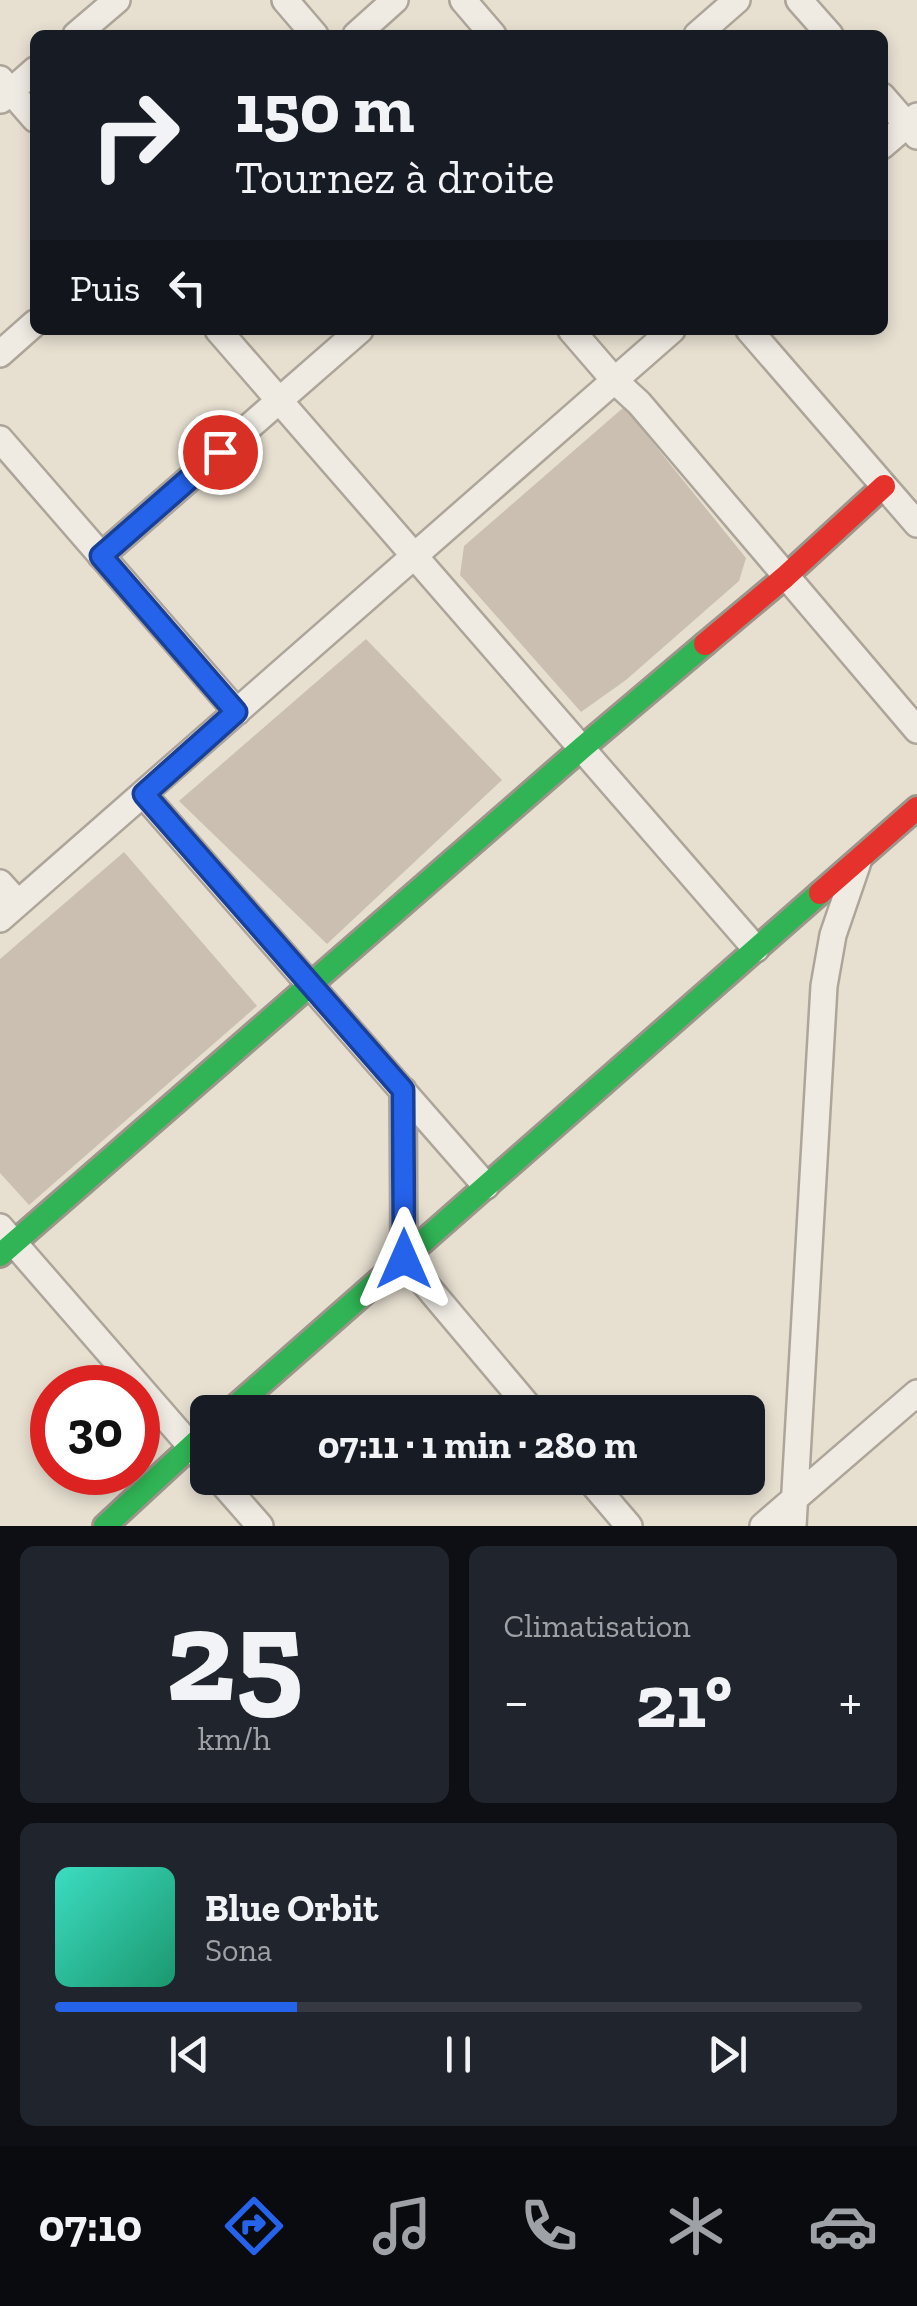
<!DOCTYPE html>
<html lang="fr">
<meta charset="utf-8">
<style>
:root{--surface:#171b24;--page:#20242c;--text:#f1f3f6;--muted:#9ea1a6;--line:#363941;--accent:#2563eb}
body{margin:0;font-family:"Zilla Slab",serif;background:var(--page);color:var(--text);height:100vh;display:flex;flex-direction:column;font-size:38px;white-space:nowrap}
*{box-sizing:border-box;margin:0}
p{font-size:32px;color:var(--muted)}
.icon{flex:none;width:55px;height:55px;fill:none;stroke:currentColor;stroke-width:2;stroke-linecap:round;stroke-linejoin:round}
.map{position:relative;height:1526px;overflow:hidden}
.drawer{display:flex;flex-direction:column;gap:20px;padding:20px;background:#0d0f14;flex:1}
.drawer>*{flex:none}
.top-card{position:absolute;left:30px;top:30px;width:858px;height:305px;border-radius:15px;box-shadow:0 5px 15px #0003;background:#171b24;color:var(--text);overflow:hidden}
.speed{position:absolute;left:30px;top:1365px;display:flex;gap:20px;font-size:50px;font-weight:700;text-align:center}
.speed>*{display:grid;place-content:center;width:130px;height:130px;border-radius:50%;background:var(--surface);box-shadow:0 5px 15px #0003;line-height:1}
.speed .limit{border:15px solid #d22;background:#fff;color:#111}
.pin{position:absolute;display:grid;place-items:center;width:85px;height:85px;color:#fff;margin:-42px;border:5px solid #fff;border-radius:50%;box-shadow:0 2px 10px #0007}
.me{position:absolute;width:110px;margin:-55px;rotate:0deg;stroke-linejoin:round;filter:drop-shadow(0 0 8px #0008)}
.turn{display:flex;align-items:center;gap:35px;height:210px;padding:0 40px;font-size:45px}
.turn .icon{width:130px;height:130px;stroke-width:2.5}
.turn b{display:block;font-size:70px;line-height:85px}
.then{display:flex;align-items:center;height:95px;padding:0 40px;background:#0003;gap:20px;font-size:38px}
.big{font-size:75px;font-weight:700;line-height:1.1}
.drawer .widget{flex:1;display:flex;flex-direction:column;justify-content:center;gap:15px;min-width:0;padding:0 35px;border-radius:15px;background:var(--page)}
.drawer .dial{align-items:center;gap:0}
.dial b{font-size:130px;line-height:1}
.song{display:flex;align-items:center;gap:30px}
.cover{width:120px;height:120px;border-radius:15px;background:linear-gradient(135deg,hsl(170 70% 55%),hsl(160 70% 35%))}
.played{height:10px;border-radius:5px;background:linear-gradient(90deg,var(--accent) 30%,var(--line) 30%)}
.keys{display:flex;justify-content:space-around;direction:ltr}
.heat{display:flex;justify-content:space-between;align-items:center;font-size:55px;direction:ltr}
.drawer .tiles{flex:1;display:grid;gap:20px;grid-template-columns:1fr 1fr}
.widget:last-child{grid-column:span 2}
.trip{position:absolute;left:190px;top:1395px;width:575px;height:100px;border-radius:15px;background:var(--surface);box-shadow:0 5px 15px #0003;font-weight:700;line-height:100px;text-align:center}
.tabs{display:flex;height:160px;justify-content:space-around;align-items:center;background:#090b0e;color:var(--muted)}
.tabs .icon{width:70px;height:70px}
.tabs .selected{color:var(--accent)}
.tabs b{font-size:45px;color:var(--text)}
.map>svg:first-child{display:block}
.building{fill:#cbbfb2}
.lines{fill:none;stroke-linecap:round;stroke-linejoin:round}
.street-casing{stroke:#ada599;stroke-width:30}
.fast-casing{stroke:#9c958a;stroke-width:28}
.jam-casing{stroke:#9c958a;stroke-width:28}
.street{stroke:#efebe3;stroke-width:25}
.fast{stroke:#30b455;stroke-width:22}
.jam{stroke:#e5322d;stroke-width:22}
.route-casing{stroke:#184099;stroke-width:25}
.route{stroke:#2563eb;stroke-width:18}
</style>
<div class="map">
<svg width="917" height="1526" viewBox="0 0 917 1526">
<rect width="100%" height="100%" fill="#e7e0d1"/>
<!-- building -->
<path class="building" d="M624,407L746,558L739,581L626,680L581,712L460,575L464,546Z
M366,639L502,780L327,944L179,801Z
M124,852L257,1006L29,1205L0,1173V959Z"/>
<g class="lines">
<defs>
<path id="street" d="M285,0L315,35
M463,0L493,35
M799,0L830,35
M76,35L117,0
M356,35L395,0
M697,35L737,0
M0,79L35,119
M882,96L917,136
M1,100L35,70
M882,146L917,116
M218,330L756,949
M571,330L615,381L639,403L917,730
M749,330L917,524
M0,354L35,323
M0,439L237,712
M101,556L360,330
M143,794L486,1186
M0,883L18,903
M0,919L672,330
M403,1090L404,1259L533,1412
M0,1227L208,1466
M218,1478L260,1526
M588,1478L629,1526
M763,1526L917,1393
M793,1526L824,986L833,935L858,862"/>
<path id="fast" d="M0,1255L582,748L705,644
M229,1412L820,893
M105,1526L208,1431"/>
<path id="jam" d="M705,644L785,577L884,486
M820,893L917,808"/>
</defs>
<!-- street casing -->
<use href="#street" class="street-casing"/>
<!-- fast casing -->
<use href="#fast" class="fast-casing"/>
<!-- jam casing -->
<use href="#jam" class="jam-casing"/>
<!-- street -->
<use href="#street" class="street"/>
<!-- fast -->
<use href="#fast" class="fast"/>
<!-- jam -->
<use href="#jam" class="jam"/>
</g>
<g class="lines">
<defs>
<path id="route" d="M220,452L101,556L236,712L144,794L403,1090L404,1259"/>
</defs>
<!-- route casing -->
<use href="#route" class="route-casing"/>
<!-- route -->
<use href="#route" class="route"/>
</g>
</svg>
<div class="speed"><div class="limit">30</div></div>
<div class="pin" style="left:220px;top:452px;background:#d93025"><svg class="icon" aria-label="arrive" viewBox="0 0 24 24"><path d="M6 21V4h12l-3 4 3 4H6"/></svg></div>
<svg class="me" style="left:404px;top:1259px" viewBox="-20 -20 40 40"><path d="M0-17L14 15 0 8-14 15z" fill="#2563eb" stroke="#fff" stroke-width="4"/></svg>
<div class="trip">07:11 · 1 min · 280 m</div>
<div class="top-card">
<div class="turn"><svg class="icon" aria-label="right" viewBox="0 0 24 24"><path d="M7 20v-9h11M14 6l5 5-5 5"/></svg><div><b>150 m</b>Tournez à droite</div></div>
<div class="then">Puis<svg class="icon" aria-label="left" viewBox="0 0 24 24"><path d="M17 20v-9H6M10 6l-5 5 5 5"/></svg></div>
</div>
</div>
<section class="drawer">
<div class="tiles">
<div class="widget dial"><b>25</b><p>km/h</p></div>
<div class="widget"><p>Climatisation</p>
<div class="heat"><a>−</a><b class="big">21°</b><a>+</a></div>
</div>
<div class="widget">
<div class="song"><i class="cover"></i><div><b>Blue Orbit</b><p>Sona</p></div></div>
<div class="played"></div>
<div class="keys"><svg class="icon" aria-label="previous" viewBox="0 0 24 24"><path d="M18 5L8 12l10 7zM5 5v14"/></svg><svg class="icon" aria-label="pause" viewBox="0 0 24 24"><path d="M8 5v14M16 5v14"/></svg><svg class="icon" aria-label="next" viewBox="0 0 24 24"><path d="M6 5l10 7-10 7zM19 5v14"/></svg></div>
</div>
</div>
</section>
<nav class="tabs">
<b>07:10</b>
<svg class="icon selected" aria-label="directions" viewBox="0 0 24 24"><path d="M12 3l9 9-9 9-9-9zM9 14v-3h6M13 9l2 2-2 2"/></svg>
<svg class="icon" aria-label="music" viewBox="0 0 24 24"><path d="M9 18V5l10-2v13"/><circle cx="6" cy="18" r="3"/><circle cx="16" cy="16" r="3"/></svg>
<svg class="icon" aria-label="phone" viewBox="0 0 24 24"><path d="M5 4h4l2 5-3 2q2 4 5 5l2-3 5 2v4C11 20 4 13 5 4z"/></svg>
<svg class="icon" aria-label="climate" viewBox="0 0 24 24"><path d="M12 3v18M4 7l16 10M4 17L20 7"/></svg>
<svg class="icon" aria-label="car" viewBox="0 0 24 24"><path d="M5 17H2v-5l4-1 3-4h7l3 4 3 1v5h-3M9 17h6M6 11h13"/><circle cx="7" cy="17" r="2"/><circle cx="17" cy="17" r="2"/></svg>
</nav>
